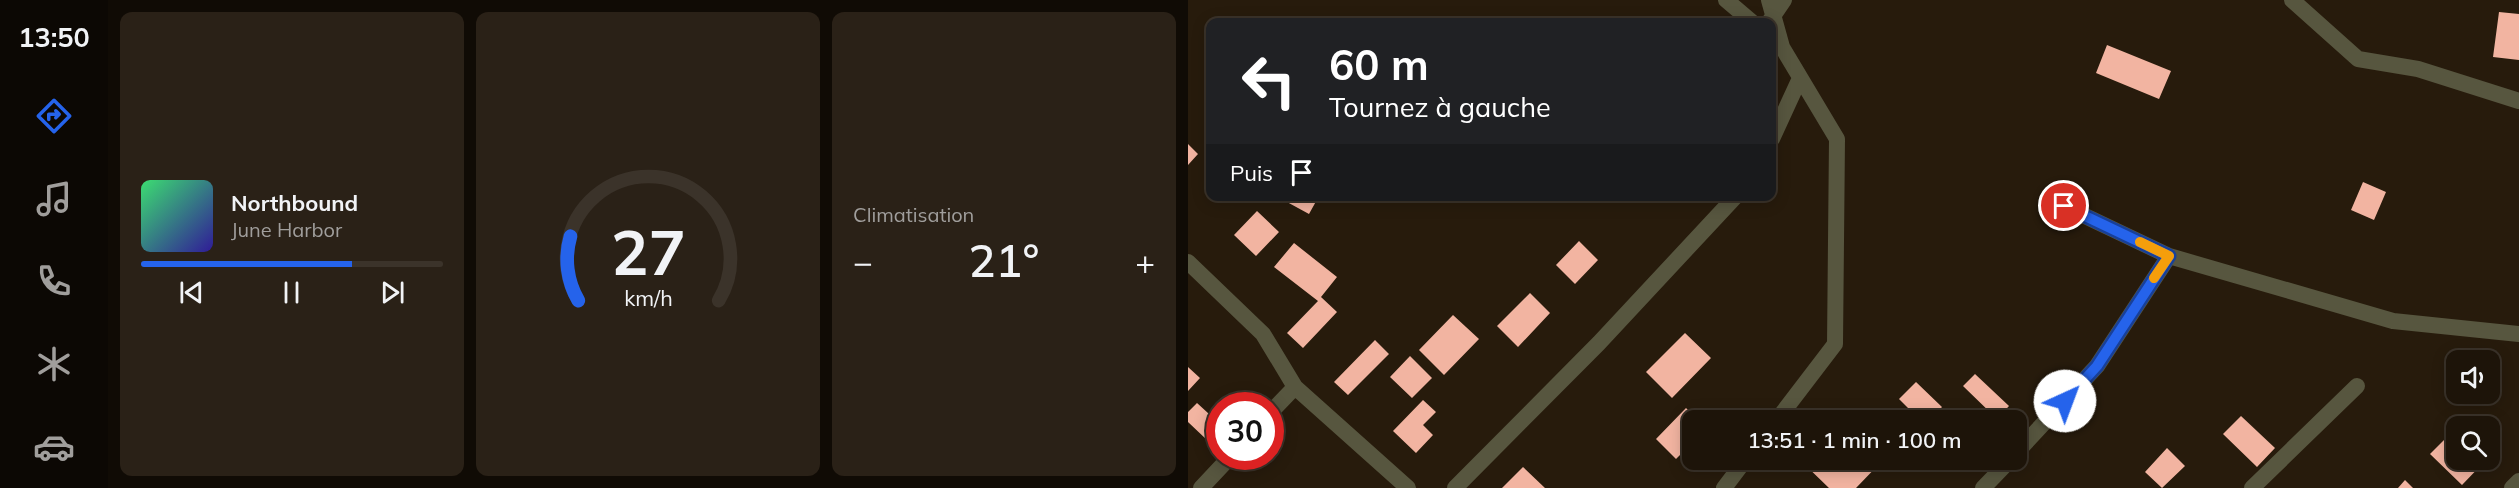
<!DOCTYPE html>
<html lang="fr">
<meta charset="utf-8">
<style>
:root{--surface:#1d1409;--page:#2a2117;--text:#f1f3f6;--muted:#a09e9c;--line:#3b332a;--accent:#2563eb}
body{margin:0;font-family:Mulish,sans-serif;background:var(--page);color:var(--text);height:100vh;display:flex;flex-direction:column;font-size:22px;white-space:nowrap}
*{box-sizing:border-box;margin:0}
p{font-size:20px;color:var(--muted)}
.icon{flex:none;width:33px;height:33px;fill:none;stroke:currentColor;stroke-width:2;stroke-linecap:round;stroke-linejoin:round}
.map{position:relative;flex:1;overflow:hidden}
.sheet{display:flex;flex-direction:column;gap:12px;padding:12px;background:#100b05;width:1080px}
.sheet>*{flex:none}
.hud{position:absolute;left:18px;top:18px;width:570px;height:183px;border-radius:12px;box-shadow:0 3px 15px #0003,0 0 0 2px var(--line);background:#202124;color:#fff;overflow:hidden}
.fabs{position:absolute;left:1258px;top:350px;display:grid;gap:12px}
.fabs a{display:grid;place-items:center;width:54px;height:54px;border-radius:12px;background:var(--surface);box-shadow:0 3px 15px #0003,0 0 0 2px var(--line);font-size:30px}
.speed{position:absolute;left:18px;top:392px;display:flex;gap:12px;font-size:30px;font-weight:700;text-align:center}
.speed>*{display:grid;place-content:center;width:78px;height:78px;border-radius:50%;background:var(--surface);box-shadow:0 3px 15px #0003,0 0 0 2px var(--line);line-height:1}
.speed .limit{border:9px solid #d22;background:#fff;color:#111}
.pin{position:absolute;display:grid;place-items:center;width:51px;height:51px;color:#fff;margin:-26px;border:3px solid #fff;border-radius:50%;box-shadow:0 2px 6px #0007}
.me{position:absolute;width:66px;margin:-33px;rotate:43deg;stroke-linejoin:round;filter:drop-shadow(0 0 4px #0008)}
.turn{display:flex;align-items:center;gap:21px;height:126px;padding:0 24px;font-size:27px}
.turn .icon{width:78px;height:78px;stroke-width:2.5}
.turn b{display:block;font-size:42px;line-height:51px}
.then{display:flex;align-items:center;height:57px;padding:0 24px;background:#0003;gap:12px;font-size:22px}
.big{font-size:45px;font-weight:600;line-height:1.1}
.sheet .card{flex:1;display:flex;flex-direction:column;justify-content:center;gap:9px;min-width:0;padding:0 21px;border-radius:12px;background:var(--page)}
.sheet .dial{align-items:center;gap:0}
.dial svg{height:156px;overflow:visible;fill:none;stroke:var(--line);stroke-width:7;stroke-linecap:round;text-anchor:middle}
.dial text{fill:var(--text);stroke:none}
.song{display:flex;align-items:center;gap:18px}
.cover{width:72px;height:72px;border-radius:9px;background:linear-gradient(135deg,hsl(140 70% 55%),hsl(250 70% 35%))}
.played{height:6px;border-radius:3px;background:linear-gradient(90deg,var(--accent) 70%,var(--line) 70%)}
.keys{display:flex;justify-content:space-around;direction:ltr}
.heat{display:flex;justify-content:space-between;align-items:center;font-size:33px;direction:ltr}
.sheet .tiles{flex:1;display:grid;gap:12px;grid-template-columns:repeat(3,1fr)}
.trip{position:absolute;left:494px;top:410px;width:345px;height:60px;border-radius:12px;background:var(--surface);box-shadow:0 3px 15px #0003,0 0 0 2px var(--line);font-weight:600;line-height:60px;text-align:center}
main{display:flex;flex:1;min-height:0}
.menu{display:flex;flex-direction:column;width:108px;justify-content:space-around;align-items:center;background:#0c0804;color:var(--muted)}
.menu .icon{width:42px;height:42px}
.menu .selected{color:var(--accent)}
.menu b{font-size:27px;color:var(--text)}
.map>svg:first-child{display:block}
.building{fill:#f2b4a1}
.lines{fill:none;stroke-linecap:round;stroke-linejoin:round}
.minor{stroke:#57563f;stroke-width:16}
.route-casing{stroke:#184099;stroke-width:15}
.route{stroke:#2563eb;stroke-width:10}
.slow{stroke:#f59e0b;stroke-width:10}
</style>
<main>
<nav class="menu">
<b>13:50</b>
<svg class="icon selected" aria-label="directions" viewBox="0 0 24 24"><path d="M12 3l9 9-9 9-9-9zM9 14v-3h6M13 9l2 2-2 2"/></svg>
<svg class="icon" aria-label="music" viewBox="0 0 24 24"><path d="M9 18V5l10-2v13"/><circle cx="6" cy="18" r="3"/><circle cx="16" cy="16" r="3"/></svg>
<svg class="icon" aria-label="phone" viewBox="0 0 24 24"><path d="M5 4h4l2 5-3 2q2 4 5 5l2-3 5 2v4C11 20 4 13 5 4z"/></svg>
<svg class="icon" aria-label="climate" viewBox="0 0 24 24"><path d="M12 3v18M4 7l16 10M4 17L20 7"/></svg>
<svg class="icon" aria-label="car" viewBox="0 0 24 24"><path d="M5 17H2v-5l4-1 3-4h7l3 4 3 1v5h-3M9 17h6M6 11h13"/><circle cx="7" cy="17" r="2"/><circle cx="17" cy="17" r="2"/></svg>
</nav>
<section class="sheet">
<div class="tiles">
<div class="card">
<div class="song"><i class="cover"></i><div><b>Northbound</b><p>June Harbor</p></div></div>
<div class="played"></div>
<div class="keys"><svg class="icon" aria-label="previous" viewBox="0 0 24 24"><path d="M18 5L8 12l10 7zM5 5v14"/></svg><svg class="icon" aria-label="pause" viewBox="0 0 24 24"><path d="M8 5v14M16 5v14"/></svg><svg class="icon" aria-label="next" viewBox="0 0 24 24"><path d="M6 5l10 7-10 7zM19 5v14"/></svg></div>
</div>
<div class="card dial"><svg viewBox="0 0 100 80">
<path d="M14 69A42 42 0 1 1 86 69"/>
<path d="M14 69A42 42 0 0 1 10 36" stroke="#2563eb"/>
<text x="50" y="56" font-size="32" font-weight="700">27</text>
<text x="50" y="72" font-size="11">km/h</text>
</svg></div>
<div class="card"><p>Climatisation</p>
<div class="heat"><a>−</a><b class="big">21°</b><a>+</a></div>
</div>
</div>
</section>
<div class="map">
<svg width="1331" height="488" viewBox="0 0 1331 488">
<rect width="100%" height="100%" fill="#271b0c"/>
<!-- building -->
<path class="building" d="M1311,12L1331,14V60L1305,57Z
M919,45L983,71L971,99L908,73Z
M0,144L10,154L0,165Z
M1175,182L1198,192L1186,220L1163,210Z
M102,196H131L121,214L99,202Z
M69,211L91,232L68,256L46,235Z
M391,241L410,260L387,284L368,265Z
M106,243L149,277L133,297L149,312L115,348L99,333L130,301L86,267Z
M342,293L362,313L330,347L309,326Z
M265,315L291,339L256,375L231,350Z
M497,333L523,358L484,398L458,372Z
M187,340L201,354L160,395L146,382Z
M222,356L244,378L224,398L202,377Z
M0,367L12,378L0,391Z
M787,374L821,406L809,419L775,386Z
M728,382L754,407L742,420H732L711,399Z
M235,400L248,412L235,425L245,435L228,453L205,431Z
M9,403L32,424V428L19,440L0,422V412Z
M498,408L510,420H504V443L488,459L468,439Z
M676,414L682,420H670Z
M1053,416L1087,448L1069,467L1035,434Z
M1269,427V459H1299L1274,485L1242,454Z
M979,448L997,466L974,488L957,472Z
M611,459H696L668,488H641Z
M335,467L357,488H314Z
M1217,480L1225,488H1210Z"/>
<g class="lines">
<!-- minor -->
<path class="minor" d="M538,0L564,22
M581,0L594,47L649,139L647,344L589,420
M1104,0L1170,59L1230,69L1331,101
M581,22L596,0
M584,139L612,78
M876,206L981,256L1205,321L1331,334
M0,262L75,334L107,387L220,488
M82,413L107,387
M828,453L909,366L981,256
M13,488L43,456
M267,488L411,343L548,196
M536,488L558,459
M795,488L823,459
M1064,488L1169,386
M1324,488L1331,481"/>
</g>
<g class="lines">
<defs>
<path id="route" d="M876,206L981,256L909,366L877,401"/>
</defs>
<!-- route casing -->
<use href="#route" class="route-casing"/>
<!-- route -->
<use href="#route" class="route"/>
<!-- slow -->
<path class="slow" d="M952,242L981,256L966,278"/>
</g>
</svg>
<div class="fabs">
<a><svg class="icon" aria-label="sound" viewBox="0 0 24 24"><path d="M4 9h4l5-4v14l-5-4H4zM17 9q2 3 0 6"/></svg></a>
<a><svg class="icon" aria-label="search" viewBox="0 0 24 24"><circle cx="10" cy="10" r="6"/><path d="M15 15l6 6"/></svg></a>
</div>
<div class="speed"><div class="limit">30</div></div>
<div class="pin" style="left:876px;top:206px;background:#d93025"><svg class="icon" aria-label="arrive" viewBox="0 0 24 24"><path d="M6 21V4h12l-3 4 3 4H6"/></svg></div>
<svg class="me" style="left:877px;top:401px" viewBox="-20 -20 40 40"><circle r="19" fill="#fff"/><path d="M0-13L10 11 0 6-10 11z" fill="#2563eb"/></svg>
<div class="trip">13:51 · 1 min · 100 m</div>
<div class="hud">
<div class="turn"><svg class="icon" aria-label="left" viewBox="0 0 24 24"><path d="M17 20v-9H6M10 6l-5 5 5 5"/></svg><div><b>60 m</b>Tournez à gauche</div></div>
<div class="then">Puis<svg class="icon" aria-label="arrive" viewBox="0 0 24 24"><path d="M6 21V4h12l-3 4 3 4H6"/></svg></div>
</div>
</div>
</main>
